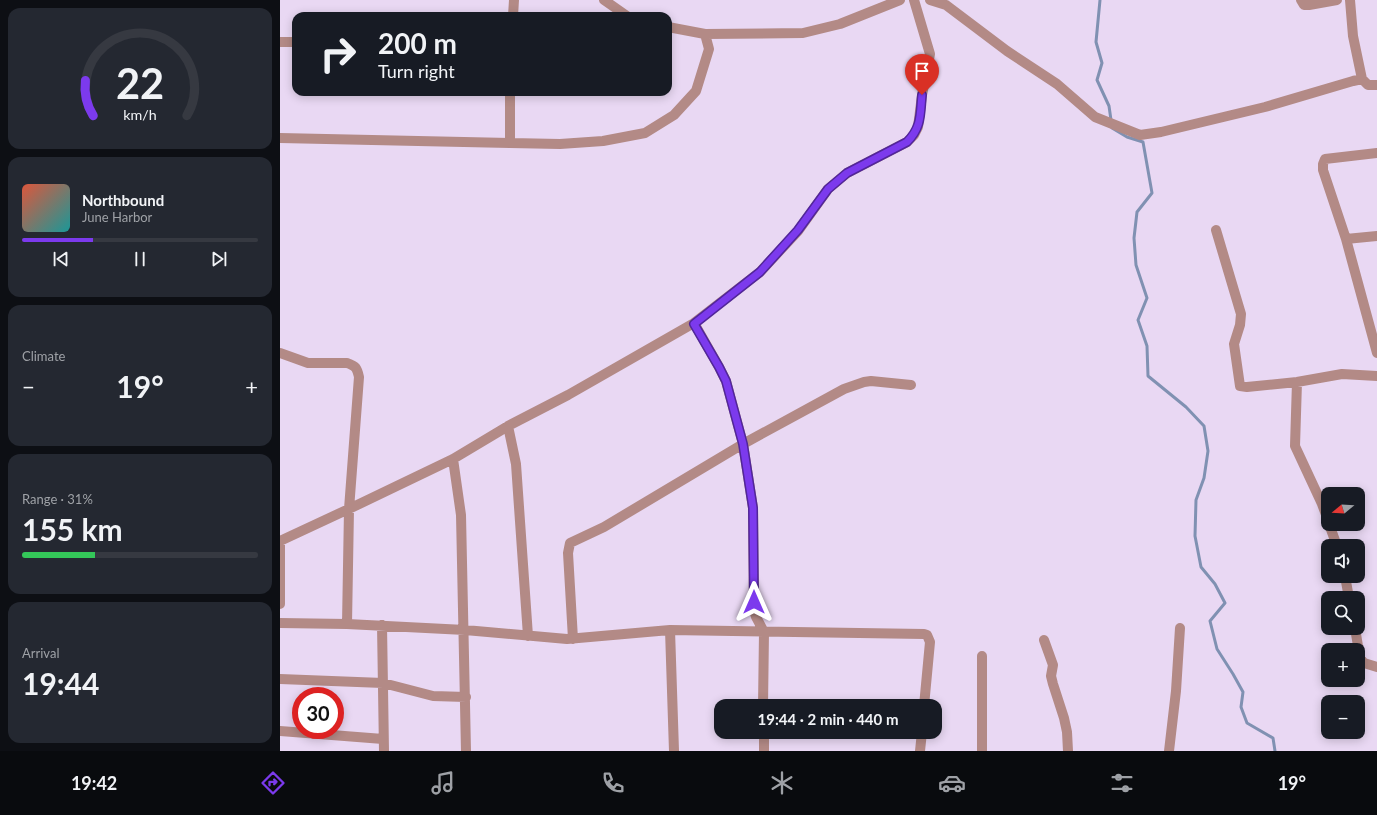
<!DOCTYPE html>
<meta charset="utf-8">
<style>
:root{--surface:#171b24;--page:#242831;--text:#f1f3f6;--muted:#9ea1a6;--line:#363941;--accent:#7c3aed}
body{margin:0;font-family:Lato,sans-serif;background:var(--page);color:var(--text);height:100vh;display:flex;flex-direction:column;font-size:15px;white-space:nowrap}
*{box-sizing:border-box;margin:0}
p{font-size:13px;color:var(--muted)}
.icon{flex:none;width:22px;height:22px;fill:none;stroke:currentColor;stroke-width:2;stroke-linecap:round;stroke-linejoin:round}
.map{position:relative;flex:1;overflow:hidden}
.drawer{display:flex;flex-direction:column;gap:8px;padding:8px;background:#0d0f14;width:280px}
.drawer>*{flex:none}
.guide{position:absolute;left:12px;top:12px;width:380px;height:84px;border-radius:12px;box-shadow:0 2px 10px #0003;background:#171b24;color:var(--text);overflow:hidden}
.needle{width:26px;rotate:252deg}
.tools{position:absolute;left:1041px;top:487px;display:grid;gap:8px}
.tools a{display:grid;place-items:center;width:44px;height:44px;border-radius:8px;background:var(--surface);box-shadow:0 2px 10px #0003;font-size:20px}
.speed{position:absolute;left:12px;top:687px;display:flex;gap:8px;font-size:20px;font-weight:700;text-align:center}
.speed>*{display:grid;place-content:center;width:52px;height:52px;border-radius:50%;background:var(--surface);box-shadow:0 2px 10px #0003;line-height:1}
.speed .limit{border:6px solid #d22;background:#fff;color:#111}
.pin{position:absolute;display:grid;place-items:center;width:34px;height:34px;color:#fff;margin:-41px -17px;border-radius:50% 50% 50% 0;rotate:-45deg;box-shadow:0 0 4px #0007}
.pin .icon{rotate:45deg}
.me{position:absolute;width:44px;margin:-22px;rotate:0deg;stroke-linejoin:round;filter:drop-shadow(0 0 3px #0008)}
.turn{display:flex;align-items:center;gap:14px;height:84px;padding:0 20px;font-size:18px}
.turn .icon{width:52px;height:52px;stroke-width:2.5}
.turn b{display:block;font-size:28px;line-height:34px}
.big{font-size:30px;font-weight:700;line-height:1.1}
.drawer .card{flex:1;display:flex;flex-direction:column;justify-content:center;gap:6px;min-width:0;padding:0 14px;border-radius:12px;background:var(--page)}
.drawer .dial{align-items:center;gap:0}
.dial svg{height:104px;overflow:visible;fill:none;stroke:var(--line);stroke-width:7;stroke-linecap:round;text-anchor:middle}
.dial text{fill:var(--text);stroke:none}
.song{display:flex;align-items:center;gap:12px}
.cover{width:48px;height:48px;border-radius:6px;background:linear-gradient(135deg,hsl(10 70% 55%),hsl(180 70% 35%))}
.played{height:4px;border-radius:2px;background:linear-gradient(90deg,var(--accent) 30%,var(--line) 30%)}
.keys{display:flex;justify-content:space-around;direction:ltr}
.heat{display:flex;justify-content:space-between;align-items:center;font-size:22px;direction:ltr}
.charge{height:6px;border-radius:3px;background:linear-gradient(90deg,#34c759 31%,var(--line) 0)}
.trip{position:absolute;left:434px;top:699px;width:228px;height:40px;border-radius:12px;background:var(--surface);box-shadow:0 2px 10px #0003;font-weight:700;line-height:40px;text-align:center}
.tab-bar{display:flex;height:64px;justify-content:space-around;align-items:center;background:#090b0e;color:var(--muted)}
.tab-bar .icon{width:28px;height:28px}
.tab-bar .current{color:var(--accent)}
.tab-bar b{font-size:18px;color:var(--text)}
main{display:flex;flex:1;min-height:0}
.map>svg:first-child{display:block}
.lines{fill:none;stroke-linecap:round;stroke-linejoin:round}
.stream{stroke:#8091b2;stroke-width:3}
.street{stroke:#b38a86;stroke-width:10}
.route-casing{stroke:#51269a;stroke-width:10}
.route{stroke:#7c3aed;stroke-width:7}
</style>
<main>
<section class="drawer">
<div class="card dial"><svg viewBox="0 0 100 80">
<path d="M14 69A42 42 0 1 1 86 69"/>
<path d="M14 69A42 42 0 0 1 8 42" stroke="#7c3aed"/>
<text x="50" y="56" font-size="32" font-weight="700">22</text>
<text x="50" y="72" font-size="11">km/h</text>
</svg></div>
<div class="card">
<div class="song"><i class="cover"></i><div><b>Northbound</b><p>June Harbor</p></div></div>
<div class="played"></div>
<div class="keys"><svg class="icon" aria-label="previous" viewBox="0 0 24 24"><path d="M18 5L8 12l10 7zM5 5v14"/></svg><svg class="icon" aria-label="pause" viewBox="0 0 24 24"><path d="M8 5v14M16 5v14"/></svg><svg class="icon" aria-label="next" viewBox="0 0 24 24"><path d="M6 5l10 7-10 7zM19 5v14"/></svg></div>
</div>
<div class="card"><p>Climate</p>
<div class="heat"><a>−</a><b class="big">19°</b><a>+</a></div>
</div>
<div class="card"><p>Range · 31%</p><b class="big">155 km</b><div class="charge"></div></div>
<div class="card"><p>Arrival</p><b class="big">19:44</b></div>
</section>
<div class="map">
<svg width="1097" height="751" viewBox="0 0 1097 751">
<rect width="100%" height="100%" fill="#e9d8f3"/>
<g class="lines">
<!-- stream -->
<path class="stream" d="M820,0L816,42L822,63L817,80L829,106L831,120
M832,128L847,137L863,142L872,193L857,212L854,238L856,265L867,298L858,320L867,346L868,376L906,407L924,426L928,451L924,478L916,500L915,536L921,567L935,584L945,603L930,621L937,649L953,674L963,692L961,707L967,723L993,738L995,751"/>
<!-- street -->
<path class="street" d="M324,0L347,16
M650,0L666,5L727,51L777,84L815,117L860,135L881,132L985,107L1073,81L1082,79L1088,85H1097
M1021,0L1024,5H1029L1057,0
M1070,0L1073,36L1082,79
M233,16L234,0
M425,34L523,33L560,24L620,0
M0,42H16
M0,138L230,143V92
M230,143L280,144L323,141L365,133L394,115L416,91L429,49L425,34L388,27
M1097,153L1045,159L1043,164V170L1066,239L1097,353
M936,230L961,314L960,325L954,344L960,386L967,387L1017,382L1062,374L1097,376
M1066,239L1097,236
M414,323L439,367L446,381L463,444L473,508L474,610L476,617L484,632L483,706
M0,353L28,363H67C76,366 77,368 79,377L69,509L67,624
M1017,382L1015,446L1042,504L1048,520
M228,426L236,464L248,636
M173,459L181,515L186,751
M1049,524L1057,546
M0,541L73,507L173,459L228,426L288,395L414,323L480,272L518,231L548,189L567,173L627,142L634,135L638,127L642,95L650,54L634,0
M1065,576L1069,598
M0,604V541
M0,623L67,624L185,630L287,639L390,630L644,634L647,635L650,642L644,706
M102,625L104,751
M1075,628L1080,658L1084,663L1097,667
M390,630L394,751
M293,639L288,553L290,543L324,527L463,444L564,389L584,382L591,381L631,385
M764,640L773,665L771,676L773,684L784,718L787,732L788,751
M0,679L103,683L153,696L186,697
M0,731L103,739
M484,732V751
M640,751L642,732
M702,751V656
M889,751L896,691L900,628"/>
</g>
<g class="lines">
<defs>
<path id="route" d="M474,602L473,508L463,444L446,381L439,367L414,324L480,272L518,230L548,189L567,173L627,142C642,127 640,114 642,95"/>
</defs>
<!-- route casing -->
<use href="#route" class="route-casing"/>
<!-- route -->
<use href="#route" class="route"/>
</g>
</svg>
<div class="tools">
<a><svg class="needle" viewBox="-14 -14 28 28"><path d="M0-13l5 13h-10z" fill="#e53935"/><path d="M0 13l5-13h-10z" fill="#9ea1a6"/></svg></a>
<a><svg class="icon" aria-label="sound" viewBox="0 0 24 24"><path d="M4 9h4l5-4v14l-5-4H4zM17 9q2 3 0 6"/></svg></a>
<a><svg class="icon" aria-label="search" viewBox="0 0 24 24"><circle cx="10" cy="10" r="6"/><path d="M15 15l6 6"/></svg></a>
<a>+</a>
<a>−</a>
</div>
<div class="speed"><div class="limit">30</div></div>
<div class="pin" style="left:642px;top:95px;background:#d93025"><svg class="icon" aria-label="arrive" viewBox="0 0 24 24"><path d="M6 21V4h12l-3 4 3 4H6"/></svg></div>
<svg class="me" style="left:474px;top:602px" viewBox="-20 -20 40 40"><path d="M0-17L14 15 0 8-14 15z" fill="#7c3aed" stroke="#fff" stroke-width="4"/></svg>
<div class="trip">19:44 · 2 min · 440 m</div>
<div class="guide">
<div class="turn"><svg class="icon" aria-label="right" viewBox="0 0 24 24"><path d="M7 20v-9h11M14 6l5 5-5 5"/></svg><div><b>200 m</b>Turn right</div></div>
</div>
</div>
</main>
<nav class="tab-bar">
<b>19:42</b>
<svg class="icon current" aria-label="directions" viewBox="0 0 24 24"><path d="M12 3l9 9-9 9-9-9zM9 14v-3h6M13 9l2 2-2 2"/></svg>
<svg class="icon" aria-label="music" viewBox="0 0 24 24"><path d="M9 18V5l10-2v13"/><circle cx="6" cy="18" r="3"/><circle cx="16" cy="16" r="3"/></svg>
<svg class="icon" aria-label="phone" viewBox="0 0 24 24"><path d="M5 4h4l2 5-3 2q2 4 5 5l2-3 5 2v4C11 20 4 13 5 4z"/></svg>
<svg class="icon" aria-label="climate" viewBox="0 0 24 24"><path d="M12 3v18M4 7l16 10M4 17L20 7"/></svg>
<svg class="icon" aria-label="car" viewBox="0 0 24 24"><path d="M5 17H2v-5l4-1 3-4h7l3 4 3 1v5h-3M9 17h6M6 11h13"/><circle cx="7" cy="17" r="2"/><circle cx="17" cy="17" r="2"/></svg>
<svg class="icon" aria-label="filters" viewBox="0 0 24 24"><path d="M4 7h16M4 17h16"/><circle cx="9" cy="7" r="2"/><circle cx="15" cy="17" r="2"/></svg>
<b>19°</b>
</nav>
